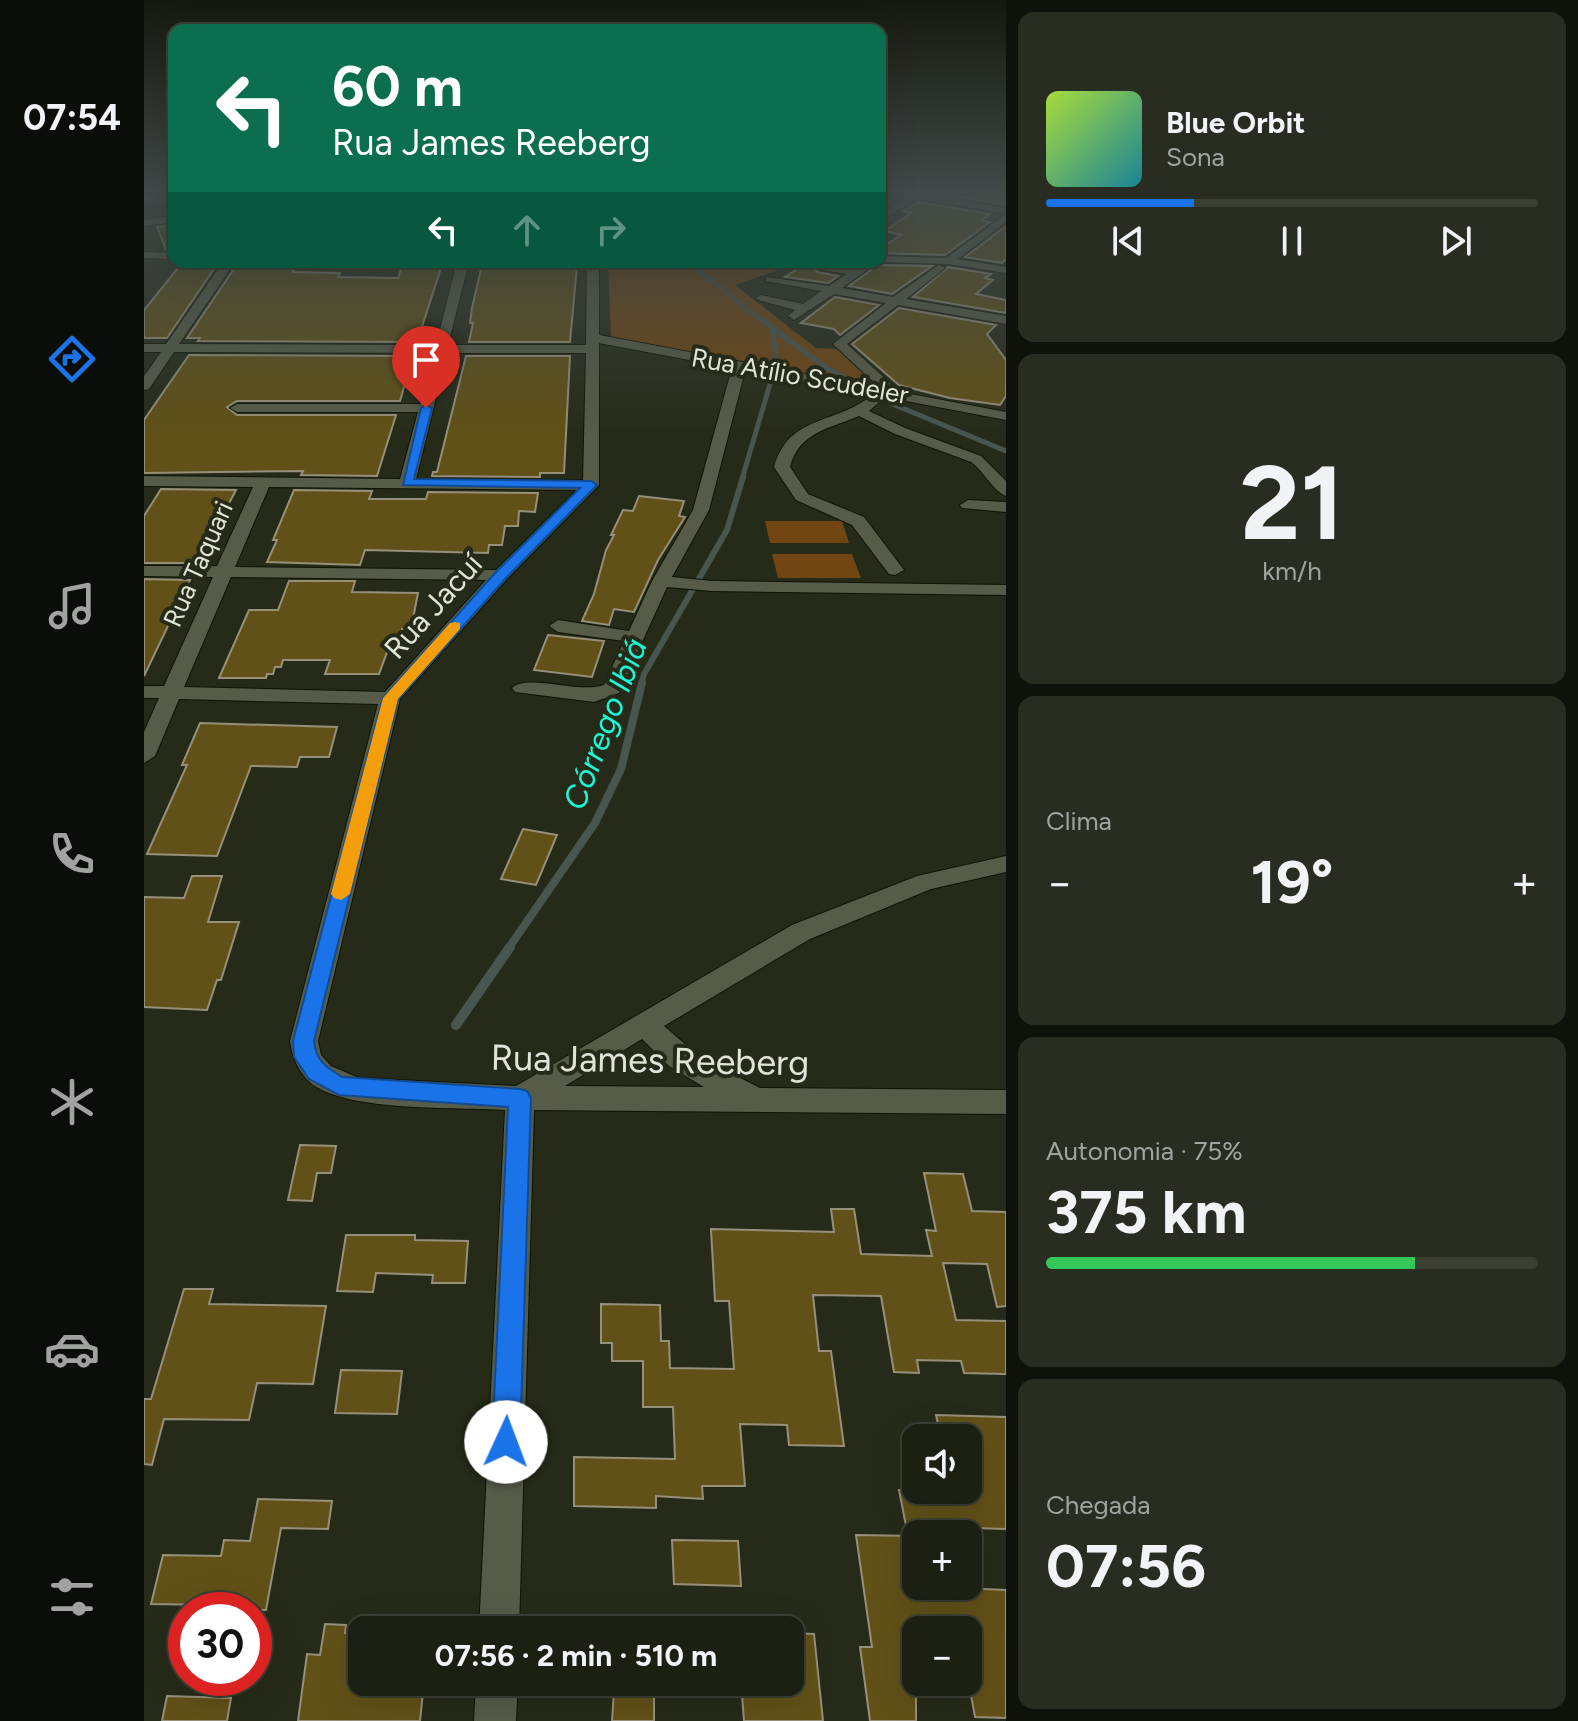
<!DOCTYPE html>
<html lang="pt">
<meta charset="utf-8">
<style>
:root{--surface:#1c2013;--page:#292d21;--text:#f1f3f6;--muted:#a0a3a0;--line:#3a3e33;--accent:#1a73e8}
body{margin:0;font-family:Figtree,sans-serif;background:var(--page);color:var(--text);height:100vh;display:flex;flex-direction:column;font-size:30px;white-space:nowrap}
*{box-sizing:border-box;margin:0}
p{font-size:26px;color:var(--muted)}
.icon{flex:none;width:44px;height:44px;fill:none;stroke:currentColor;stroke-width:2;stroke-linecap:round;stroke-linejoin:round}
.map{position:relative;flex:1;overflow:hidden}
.drawer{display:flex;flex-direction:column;gap:12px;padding:12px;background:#0f120a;width:572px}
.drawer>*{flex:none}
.top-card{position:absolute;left:24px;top:24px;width:718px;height:244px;border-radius:16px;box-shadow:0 8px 32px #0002,0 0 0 2px var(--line);background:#0b6e4f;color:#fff;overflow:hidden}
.controls{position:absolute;left:758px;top:1424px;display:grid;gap:16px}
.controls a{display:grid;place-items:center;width:80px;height:80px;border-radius:16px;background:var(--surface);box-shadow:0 8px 32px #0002,0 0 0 2px var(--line);font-size:40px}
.speed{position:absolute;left:24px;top:1592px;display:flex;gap:16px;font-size:40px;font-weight:700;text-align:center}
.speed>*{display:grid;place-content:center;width:104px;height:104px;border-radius:50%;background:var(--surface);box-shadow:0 8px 32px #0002,0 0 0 2px var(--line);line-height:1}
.speed .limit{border:12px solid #d22;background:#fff;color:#111}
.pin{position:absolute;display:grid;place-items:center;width:68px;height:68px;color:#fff;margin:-82px -34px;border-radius:50% 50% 50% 0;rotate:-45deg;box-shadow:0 0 8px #0007}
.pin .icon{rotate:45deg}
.me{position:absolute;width:88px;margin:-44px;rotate:2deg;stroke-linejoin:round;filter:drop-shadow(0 0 6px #0008)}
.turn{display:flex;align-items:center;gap:28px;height:168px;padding:0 32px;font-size:36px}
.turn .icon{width:104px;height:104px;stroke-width:2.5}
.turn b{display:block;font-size:56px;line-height:68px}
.lanes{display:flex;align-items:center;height:76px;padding:0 32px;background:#0003;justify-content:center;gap:40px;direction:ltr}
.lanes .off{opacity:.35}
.big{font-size:60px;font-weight:700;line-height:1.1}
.drawer .card{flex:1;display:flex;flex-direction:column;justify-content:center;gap:12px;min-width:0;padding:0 28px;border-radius:16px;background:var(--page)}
.drawer .dial{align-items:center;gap:0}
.dial b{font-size:104px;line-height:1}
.song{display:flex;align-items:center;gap:24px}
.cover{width:96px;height:96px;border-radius:12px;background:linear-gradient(135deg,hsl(80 70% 55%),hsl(190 70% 35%))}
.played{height:8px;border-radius:4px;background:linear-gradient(90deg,var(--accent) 30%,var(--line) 30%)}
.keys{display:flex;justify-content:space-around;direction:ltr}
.heat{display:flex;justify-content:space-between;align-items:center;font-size:44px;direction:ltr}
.charge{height:12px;border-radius:6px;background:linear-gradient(90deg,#34c759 75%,var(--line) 0)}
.trip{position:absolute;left:204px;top:1616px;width:456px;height:80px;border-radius:16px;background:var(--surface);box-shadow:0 8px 32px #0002,0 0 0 2px var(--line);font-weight:700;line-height:80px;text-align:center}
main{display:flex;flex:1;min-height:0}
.dock{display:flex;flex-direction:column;width:144px;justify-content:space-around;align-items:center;background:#0b0d08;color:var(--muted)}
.dock .icon{width:56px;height:56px}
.dock .active{color:var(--accent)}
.dock b{font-size:36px;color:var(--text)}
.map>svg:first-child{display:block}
.green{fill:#714613}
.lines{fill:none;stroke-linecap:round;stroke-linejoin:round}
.stream-far4{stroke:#485650;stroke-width:4}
.stream-far3{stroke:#485650;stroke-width:5}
.stream-far2{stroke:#485650;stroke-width:6}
.stream-far1{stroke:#485650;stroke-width:8}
.stream{stroke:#485650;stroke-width:10}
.building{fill:#615118;stroke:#96907a;stroke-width:2}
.minor-casing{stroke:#0f1404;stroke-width:2}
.minor{fill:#565c48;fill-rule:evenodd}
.route{fill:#1a73e8;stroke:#114b97;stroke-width:2}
.slow{fill:#f59e0b}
.labels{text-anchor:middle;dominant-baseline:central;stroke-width:8;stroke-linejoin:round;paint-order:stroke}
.far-street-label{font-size:26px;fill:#e1e5d9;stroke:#262b19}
.street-label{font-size:30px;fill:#e1e5d9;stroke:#262b19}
.water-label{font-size:32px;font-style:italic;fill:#1af8d7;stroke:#262b19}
.near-street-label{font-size:36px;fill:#e1e5d9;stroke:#262b19}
</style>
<main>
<nav class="dock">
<b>07:54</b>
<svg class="icon active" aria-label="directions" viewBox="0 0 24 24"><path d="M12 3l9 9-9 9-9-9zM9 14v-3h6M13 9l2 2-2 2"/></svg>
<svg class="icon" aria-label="music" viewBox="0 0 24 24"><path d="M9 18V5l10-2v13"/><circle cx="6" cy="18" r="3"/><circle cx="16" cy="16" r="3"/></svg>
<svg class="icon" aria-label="phone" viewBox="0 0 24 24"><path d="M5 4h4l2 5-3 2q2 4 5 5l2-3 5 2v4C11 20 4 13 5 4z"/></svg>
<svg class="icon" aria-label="climate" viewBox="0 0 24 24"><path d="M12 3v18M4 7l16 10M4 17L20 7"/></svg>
<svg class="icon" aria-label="car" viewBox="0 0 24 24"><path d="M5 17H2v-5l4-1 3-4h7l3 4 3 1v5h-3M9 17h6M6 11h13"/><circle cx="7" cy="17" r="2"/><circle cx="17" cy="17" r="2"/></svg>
<svg class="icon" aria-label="filters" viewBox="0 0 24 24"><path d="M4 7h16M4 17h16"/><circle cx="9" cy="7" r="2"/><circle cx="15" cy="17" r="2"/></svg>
</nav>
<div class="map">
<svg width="862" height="1721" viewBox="0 0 862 1721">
<rect width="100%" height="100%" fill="#262b19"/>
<!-- green -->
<path class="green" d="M464,262H658L591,285L672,348L694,349L732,386L467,338Z
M621,521H698L705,543H626Z
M628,554H708L717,578H634Z"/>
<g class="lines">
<!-- stream-far4 -->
<path class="stream-far4" d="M544,262L616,319"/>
<!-- stream-far3 -->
<path class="stream-far3" d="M614,317L681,367L711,383
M628,327L633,364
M746,403L862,451
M598,479L629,374"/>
<!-- stream-far2 -->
<path class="stream-far2" d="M497,685L500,674L583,530L599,477"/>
<!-- stream-far1 -->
<path class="stream-far1" d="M364,949L451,823L477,769L498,683"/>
<!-- stream -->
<path class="stream" d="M312,1025L366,947"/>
</g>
<!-- building -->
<path class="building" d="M795,193H862V203L860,205Z
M775,202L846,214L838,220L846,222L801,255L736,253V249L757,235L741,231L767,213L759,211Z
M30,225V250H22L13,227Z
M862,226V259L858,263L821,257Z
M104,262H140L137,268H151L149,272L196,273L194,277L254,278L258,266L298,265L273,342L54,341L56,338H43L94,263Z
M38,263H74L23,338H0V310Z
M426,264L433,266L426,342H325L329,323H326L328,308L338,265Z
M734,265H735L788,266L748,294L705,286Z
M658,266L671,268L673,272L694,276L684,283L641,277Z
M804,267L847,274L841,278L849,280L832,294L862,300V313L769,297Z
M691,297L735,305L696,335L690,329L657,323Z
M755,308L852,325L843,334L862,360V396L856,405L806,398L755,385L708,344Z
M45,355L269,356L256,401H93L83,407L93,415H252L233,476L157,475L159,471L0,473V420Z
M322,356H426L420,473H396V477L288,476L289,472H293Z
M17,489L92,490L54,563H0V516Z
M150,490L228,491L225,499H282L284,492L394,493L391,512L375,511L374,526H361L358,545H345L344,553L221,550L216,565L123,562L133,540H129Z
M495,496L540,501L535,516L541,517L514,560L490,612L470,609L465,625L438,621L450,594L462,550L470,535H467L479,510L489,511Z
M0,579L46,580L0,676Z
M145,581H211L208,592L274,593L267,629H258L254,647H245L235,674H181L186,660H139L137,667H131L129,674H123L122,678H75L105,610H134Z
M404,635L460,641L448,677L390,670Z
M56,723L193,727L185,757H156L153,767L107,766L73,856L3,854L43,765H38Z
M379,829L413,835L392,885L357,879Z
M48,876H78L64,922H95L77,980H73L63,1010L0,1007V897L40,898Z
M156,1145L192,1146L187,1173H173L168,1201L144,1200Z
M780,1173L819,1174L828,1211L862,1212V1306L853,1307L843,1264L799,1263L812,1320L862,1321V1374L820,1373L817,1361L773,1360L775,1373L750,1372L737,1296L669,1295L675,1351H687L700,1446L645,1445L643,1425L596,1424L601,1486H558L559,1499L512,1496V1508L430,1506V1457L531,1459L529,1407H499V1361H468V1343H457V1304L516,1305L517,1341H525L526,1368L590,1369L585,1301H571L567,1229L690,1232L687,1209H710L717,1254L788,1256L782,1230L792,1231Z
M202,1235H271V1240L324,1241L321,1283H288L289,1275L232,1273L229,1292L193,1291Z
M40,1289H69L65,1304L182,1306L169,1384L113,1383L105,1420L20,1419L8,1465L0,1464V1399H7Z
M197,1370L258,1371L253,1414L191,1413Z
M792,1415L862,1417V1529L762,1526L755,1490H824V1438H797Z
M114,1499L188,1501L184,1529L137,1528L122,1610H66L67,1605L7,1604L19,1555L77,1556L80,1540L106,1541Z
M712,1535L772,1536V1586L862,1590V1718L831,1717L824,1679V1630H772V1721H726L716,1647H728Z
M528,1540L594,1541L597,1586L530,1584Z
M181,1624L202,1625L201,1633H218V1682H280L276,1721H154L163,1654L176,1655Z
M646,1633L670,1634L679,1721H600L597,1682H646Z
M475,1682H510V1721H468L470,1690H475Z
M23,1696L87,1698L83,1721H18Z"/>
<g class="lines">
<defs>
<path id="minor" d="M747,193H780L862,208V222L814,259L862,267V273L805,264L735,262L736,256L802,258L862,214L774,199L736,221V214L763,198Z
M0,195L30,199V205L0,201Z
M30,216V222L0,226V220Z
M0,252L30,253V259L0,258Z
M79,262H91L35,344L292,345L313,262H325L304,345H442L443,262H455V335L736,388L689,344L742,303L690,294L650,320L644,316L651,310L611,299L617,295L659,304L677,291L622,281V277L685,286L702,274L674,269V265L710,269L720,264L724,265V269L698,288L749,297L795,265L801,268L799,270L762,299L862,316V324L754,305L703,344L756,392L862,412V420L741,397L725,411L761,428L837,456L862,481V496C848,490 840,471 827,462L751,434L715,416C685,429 655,432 646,467L664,494L720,517L760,570L751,575L745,574L708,525L652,500L630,467C645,414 692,425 728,395L601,371L565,510L528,577L568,581L862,585V595L568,591L523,587L475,693L450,702L371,692L368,688C382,673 436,694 460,685L480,641L414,632L405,626L414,620L485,631L508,581L549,510L588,368L455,343V485L363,579L256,699L174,1041L177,1055L187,1066L215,1078L372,1086L648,925L773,876L862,856V872L787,889L666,939L520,1026L557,1058L616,1088L862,1090V1114L390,1110L375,1630H335L361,1110C313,1107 205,1112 168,1084C155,1073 148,1057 146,1041L234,704L35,699L11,756L0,763V732L15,698H0V686H20L69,577L0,576V566H73L109,487L0,486V476L256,479L274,412H93L86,408L93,404H276L290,353L30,352L5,389L0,390V376L17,352H0V344H22ZM303,353H442L439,480L272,479ZM125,487L433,490L352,570L91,567ZM87,577L342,580L241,692L40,687ZM498,1039L525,1066L560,1087L421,1086Z
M824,500L862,502V512L818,508L816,505Z
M332,1682H374L372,1721H330Z"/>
</defs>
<!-- minor casing -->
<use href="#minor" class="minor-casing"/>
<!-- minor -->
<use href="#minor" class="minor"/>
</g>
<!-- sky -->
<linearGradient id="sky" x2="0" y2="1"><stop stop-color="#15180e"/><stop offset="0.44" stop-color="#414a49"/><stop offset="1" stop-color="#414a49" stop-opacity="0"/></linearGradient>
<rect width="862" height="434" fill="url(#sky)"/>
<!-- route -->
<path class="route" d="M282,405L288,408L270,479L447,481L453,485L362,578L254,699L170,1041C172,1061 182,1067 198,1077L376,1089L383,1091L387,1098L376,1442L372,1452L362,1456L352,1452L348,1442L364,1107L195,1095L165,1079L150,1057L149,1041L239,698L352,572L436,488L259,485L277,408Z"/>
<!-- slow -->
<path class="slow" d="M311,622L316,623V629L254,699L206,894L197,900L190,898L187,894L239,698L306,623Z"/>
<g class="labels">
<!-- far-street labels -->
<g class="far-street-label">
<text transform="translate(656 376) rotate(10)">Rua Atílio Scudeler</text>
<text transform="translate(54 564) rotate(-66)">Rua Taquari</text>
</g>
<!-- street labels -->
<g class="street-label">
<text transform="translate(289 606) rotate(-48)">Rua Jacuí</text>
</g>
<!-- water labels -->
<g class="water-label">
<text transform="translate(461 724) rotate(-69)">Córrego Ibiá</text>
</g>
<!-- near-street labels -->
<g class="near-street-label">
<text transform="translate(506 1060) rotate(1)">Rua James Reeberg</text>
</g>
</g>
</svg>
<div class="controls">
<a><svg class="icon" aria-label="sound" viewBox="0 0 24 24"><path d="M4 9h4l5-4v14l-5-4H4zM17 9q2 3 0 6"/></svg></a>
<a>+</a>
<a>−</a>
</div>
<div class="speed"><div class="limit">30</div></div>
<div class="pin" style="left:282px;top:408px;background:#d93025"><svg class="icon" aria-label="arrive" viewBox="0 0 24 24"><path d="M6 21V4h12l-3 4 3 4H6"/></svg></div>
<svg class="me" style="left:362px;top:1442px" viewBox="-20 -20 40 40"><circle r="19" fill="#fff"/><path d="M0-13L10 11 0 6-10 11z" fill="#1a73e8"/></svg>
<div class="trip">07:56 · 2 min · 510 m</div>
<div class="top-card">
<div class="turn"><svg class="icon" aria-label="left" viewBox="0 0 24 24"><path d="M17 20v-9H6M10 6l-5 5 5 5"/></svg><div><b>60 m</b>Rua James Reeberg</div></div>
<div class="lanes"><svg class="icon" aria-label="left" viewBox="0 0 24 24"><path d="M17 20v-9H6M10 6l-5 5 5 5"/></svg><svg class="icon off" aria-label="ahead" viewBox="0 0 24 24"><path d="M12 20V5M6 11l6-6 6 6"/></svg><svg class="icon off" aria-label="right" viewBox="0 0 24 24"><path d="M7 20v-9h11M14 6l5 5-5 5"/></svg></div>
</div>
</div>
<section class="drawer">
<div class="card">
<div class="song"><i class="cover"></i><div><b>Blue Orbit</b><p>Sona</p></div></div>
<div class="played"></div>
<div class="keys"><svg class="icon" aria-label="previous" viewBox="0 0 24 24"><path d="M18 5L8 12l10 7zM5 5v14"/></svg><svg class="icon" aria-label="pause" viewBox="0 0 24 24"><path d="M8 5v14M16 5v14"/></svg><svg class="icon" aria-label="next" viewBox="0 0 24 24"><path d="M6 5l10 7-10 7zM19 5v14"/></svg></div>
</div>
<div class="card dial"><b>21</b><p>km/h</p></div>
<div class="card"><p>Clima</p>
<div class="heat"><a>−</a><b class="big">19°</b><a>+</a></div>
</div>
<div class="card"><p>Autonomia · 75%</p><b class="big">375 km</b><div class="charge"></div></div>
<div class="card"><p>Chegada</p><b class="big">07:56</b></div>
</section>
</main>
